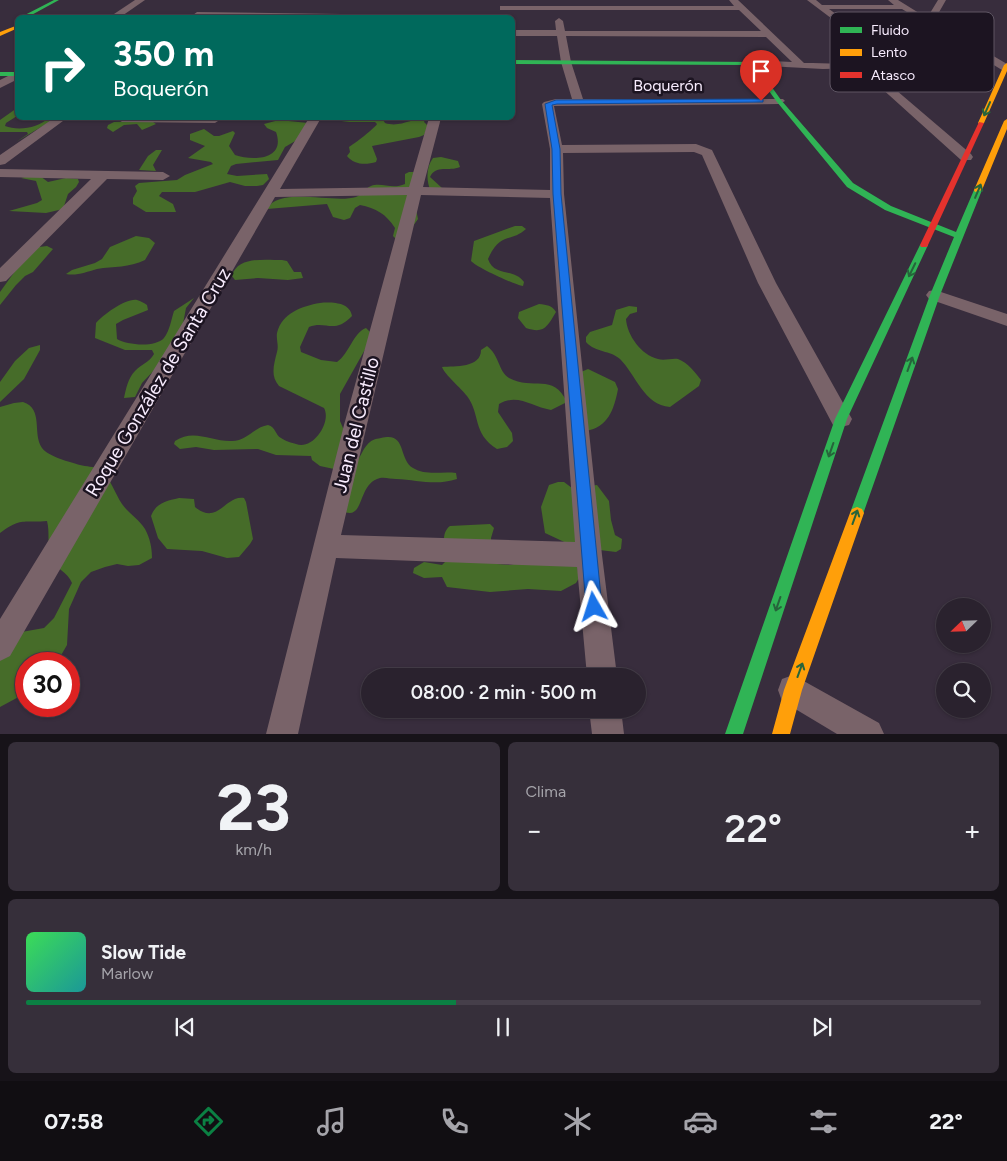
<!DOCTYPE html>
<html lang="es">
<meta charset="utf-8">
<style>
:root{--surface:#2a222e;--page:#362f3a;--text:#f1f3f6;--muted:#a5a4aa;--line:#463f4a;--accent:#0b8043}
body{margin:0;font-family:Figtree,sans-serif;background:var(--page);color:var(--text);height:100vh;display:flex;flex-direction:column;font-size:19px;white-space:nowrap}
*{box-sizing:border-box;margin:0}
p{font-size:16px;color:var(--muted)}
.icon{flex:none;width:28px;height:28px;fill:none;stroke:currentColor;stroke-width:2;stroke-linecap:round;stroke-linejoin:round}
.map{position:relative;height:734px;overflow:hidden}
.details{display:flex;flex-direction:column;gap:8px;padding:8px;background:#171319;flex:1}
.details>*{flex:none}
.top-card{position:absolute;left:15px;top:15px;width:500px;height:105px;border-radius:8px;box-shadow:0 1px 4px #0004,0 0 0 1px var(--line);background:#00695c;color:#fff;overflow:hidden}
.needle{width:32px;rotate:247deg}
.fabs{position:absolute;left:936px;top:598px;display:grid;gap:10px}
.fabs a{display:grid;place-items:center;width:55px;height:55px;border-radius:50%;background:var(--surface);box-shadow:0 1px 4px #0004,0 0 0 1px var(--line);font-size:25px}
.speed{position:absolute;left:15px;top:652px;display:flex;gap:10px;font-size:25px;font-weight:700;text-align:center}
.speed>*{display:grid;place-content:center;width:65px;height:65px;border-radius:50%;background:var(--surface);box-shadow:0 1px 4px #0004,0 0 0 1px var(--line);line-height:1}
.speed .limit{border:8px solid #d22;background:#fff;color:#111}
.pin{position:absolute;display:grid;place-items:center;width:42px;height:42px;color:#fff;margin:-51px -21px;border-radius:50% 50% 50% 0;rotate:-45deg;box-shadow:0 0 5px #0007}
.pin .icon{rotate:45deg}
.me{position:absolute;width:55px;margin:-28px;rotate:354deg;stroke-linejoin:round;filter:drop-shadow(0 0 4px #0008)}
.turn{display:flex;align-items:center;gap:18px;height:105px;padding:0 15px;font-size:22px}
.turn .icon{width:65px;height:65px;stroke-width:2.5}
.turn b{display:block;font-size:35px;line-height:42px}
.big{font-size:38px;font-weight:600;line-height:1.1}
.details .card{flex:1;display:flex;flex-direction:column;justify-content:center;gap:8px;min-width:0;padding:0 18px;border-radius:8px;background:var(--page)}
.details .dial{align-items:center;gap:0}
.dial b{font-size:65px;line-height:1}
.song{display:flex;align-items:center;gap:15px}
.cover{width:60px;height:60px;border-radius:8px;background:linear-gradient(135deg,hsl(130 70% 55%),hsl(180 70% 35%))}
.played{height:5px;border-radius:2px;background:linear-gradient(90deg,var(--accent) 45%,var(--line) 45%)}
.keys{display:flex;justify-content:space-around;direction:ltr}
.heat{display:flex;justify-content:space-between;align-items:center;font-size:28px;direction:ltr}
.details .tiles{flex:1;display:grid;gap:8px;grid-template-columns:1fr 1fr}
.card:last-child{grid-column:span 2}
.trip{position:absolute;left:361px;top:668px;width:285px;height:50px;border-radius:25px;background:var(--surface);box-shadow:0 1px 4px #0004,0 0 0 1px var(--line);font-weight:600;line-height:50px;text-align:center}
.tab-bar{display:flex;height:80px;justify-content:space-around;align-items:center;background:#110e12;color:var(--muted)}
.tab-bar .icon{width:35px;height:35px}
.tab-bar .active{color:var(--accent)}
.tab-bar b{font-size:22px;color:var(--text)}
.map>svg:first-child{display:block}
.forest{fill:#466c29}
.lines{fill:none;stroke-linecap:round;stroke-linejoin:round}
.street{fill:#796369;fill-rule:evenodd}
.fast{fill:#30b455;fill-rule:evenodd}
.slow{fill:#ff9f0a;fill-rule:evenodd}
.jam{fill:#e5322d;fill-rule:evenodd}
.oneway{stroke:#26643b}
.route{fill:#1a73e8;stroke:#114b97}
.labels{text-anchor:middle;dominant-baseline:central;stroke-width:5;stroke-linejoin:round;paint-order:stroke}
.far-street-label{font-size:16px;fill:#f8ecfe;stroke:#1c1421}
.street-label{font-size:19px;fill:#f8ecfe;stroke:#1c1421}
.key{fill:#1c1421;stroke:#5e5563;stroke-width:1}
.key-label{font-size:14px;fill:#f8ecfe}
</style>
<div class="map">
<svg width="1007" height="734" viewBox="0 0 1007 734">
<rect width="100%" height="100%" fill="#382d3d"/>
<!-- forest -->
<path class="forest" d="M17,108V116L6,123L5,126C18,131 39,128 48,118H56L16,142L28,134L27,132H0V120Z
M318,118H382L385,123C400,128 412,118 426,118L424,122L428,126L424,135L419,137L372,146L377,159L376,162C366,165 354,165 347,156L350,152L349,147C354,144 375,128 377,124L375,122H349Z
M279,120L308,123L297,140L285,147L278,160L236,164L231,166L227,174L237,176L267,174L269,179L263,185L257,186H245L230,182L195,192H162L159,196L173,204L176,212H146L133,204V198L137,191L135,186L139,183L177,180L185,175L213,164L211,162L188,158L205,146L190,140V134L204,129L214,136H219L233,131L235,133L229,146L235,155C253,161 286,160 276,132L267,128L264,124Z
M143,121L153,122L156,124L142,130L137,124L124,125L113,132L107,128L108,125L114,122Z
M156,150H162L153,165L156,171L139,170L148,156Z
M441,157L458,161L460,167C449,172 436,164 430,177L442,188L431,192C426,181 426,167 433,158Z
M409,172H415L416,209L418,219L413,226L396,239L393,236L395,228C386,214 376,208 360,205L355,208L350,218L344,220L333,217L327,204L267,209C279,186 334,204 356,197C362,195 365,188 371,186C382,182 392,190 405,184V174Z
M28,176H40L48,182L66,178L78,179L79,182L76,187L68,194L63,209L46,213L9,211L37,203L42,200L36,181L21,178Z
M515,226H522L526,229C511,243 500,231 488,259C494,277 514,268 524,282L523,286C515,285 476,267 471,261L474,241Z
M136,236L149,238L155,243L145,260C129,268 114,266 97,269C86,272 77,276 66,274L72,270L95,263L102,259L110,247Z
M47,246L53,249L33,272L25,276L16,285L0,305V292L23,260L39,247Z
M282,260L287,261L294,272H301L303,278L288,280L258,278L235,280L232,276C237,256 266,260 282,260Z
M194,298L186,308L182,329L159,365L142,383L135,397L124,398C126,389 128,378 135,371C141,364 149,363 154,354L152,350H125L95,338L96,323C103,315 126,298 137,300C141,301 144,303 147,305L148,310L123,320L116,324L117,339C127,345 155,348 164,338C170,330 171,320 174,311Z
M320,303C331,302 350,302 352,316C334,335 326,320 309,327L300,347L301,352L321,360L337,362C349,354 353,333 366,328L370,332L367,346L340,394V421L357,461C361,456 363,449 367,445C371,440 375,439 381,438C407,431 398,459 413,468C426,476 442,471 456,473L457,479C436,486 418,480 396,479C391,479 385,477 380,478C356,484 366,522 342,511L334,469L320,466L312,460L311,456L276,455L258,449L214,450L196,447L180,449L174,444L175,441C194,428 212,442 232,441C247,441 254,427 268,425C276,427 275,435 281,438C285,441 292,443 296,444C312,451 332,423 324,408L279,386C270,376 274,364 277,352C279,346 276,339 277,333C282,313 302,306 320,303Z
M539,304C547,305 552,305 556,312C547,327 544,334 526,328L518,318L519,312Z
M629,306L637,307V312L630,314L626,319C627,335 641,355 658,359C664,361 672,358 678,359C688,363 695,372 701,380L699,386L670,407C644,405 636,375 620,359C610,350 596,353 586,342V337L590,332L612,325L616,310Z
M40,345V350L24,379L0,402V382L15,361L29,348Z
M487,346C500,356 498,371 509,378C533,391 553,372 567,402L551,410C532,407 518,393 499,404L498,412L512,433L513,441L507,447L497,449C472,433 481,415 467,396C461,388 445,375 442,367C455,366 481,368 481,350Z
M588,369L615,382L618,389C614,410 608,427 586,431L581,372Z
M23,402C44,409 32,433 42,448C49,457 70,462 80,465C86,467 94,466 99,469C110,476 115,494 122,504C128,513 139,519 145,529C150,538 152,548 152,558L139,565L128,566L117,564L105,567L91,572L81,582L69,609L67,645L56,664H26V693L0,707V641L16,633L44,628L54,618L72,583C68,572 54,568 50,556C47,545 50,532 47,521C24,523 21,517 0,533V407L14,403Z
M558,482H564L572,488L597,485L609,501L611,520L615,535L622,539L621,549L616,552L575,547L545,533L541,507L549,485Z
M179,498L194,499L195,507C218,526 225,495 244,498L246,502L253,539L250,544L239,557L227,558L202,551L167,549L158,538L151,516C156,503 166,501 179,498Z
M490,524L494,528L491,538L492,560L497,564L510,565L522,562L577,566L579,578L576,583L561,591L528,589L490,592L447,587L442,577L424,578L413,573L414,568L424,562L442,565L446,561C445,550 440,533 450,526Z"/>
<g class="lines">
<!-- street -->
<path class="street" d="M135,0H145L119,18H108Z
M729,0H738L804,63C830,63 859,66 884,58L807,0H816L822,5H894L888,0H898L927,18L938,0H946L934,21L1007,64V71L1002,70L902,9H829L891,54L894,59L892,61L869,67L971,154L973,157L971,160H961L859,68L823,69L748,65V61L752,60L792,62L766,37L566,36L571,62L583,99H783L785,101L779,104L554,106L562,145L696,144L712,150L776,283L852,419L849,425L841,427L833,425L758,283L702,155L694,152L563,153L564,194L602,555L617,676H587L577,567L336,558L298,734H266L344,425L407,195L275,197L10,656L0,661V619L309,118H321L280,189L409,187L429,118H441L423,187L550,190V149L542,104L544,102L556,99H572L561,62L557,36H512V30H556L555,21L559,18L563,21L565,31H761L739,10H500V6H734ZM421,195L550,198L575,542L341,535Z
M197,12L411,15L415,18L194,17L193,15Z
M18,71V79L0,88V80Z
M54,118H67L5,164L0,165V155Z
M116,118H220L221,119L215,123L122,122Z
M0,169L163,172L170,176L163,180L107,179L6,281L0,282V268L91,179L0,177Z
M935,290L1007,314V326L929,299L926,295L929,291Z
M793,675L879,723L884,734H837L782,701L778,690L782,679Z
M589,709H621L624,734H592Z"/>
<!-- fast -->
<path class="fast" d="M54,0H59L26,18H19Z
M512,60L754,62L781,100L853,183L891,206L956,232L974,190L981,188L982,190L940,295L862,517L857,519L852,517L850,513L930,295L954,237L885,210L847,187L777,102L750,65L512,64Z
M0,72H18V76H0Z
M924,242L928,245L847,419L743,734H725L835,419L920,245Z"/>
<!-- slow -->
<path class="slow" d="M18,25V28L0,36V32Z
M1007,63V71L984,123L979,124L978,123L1004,65Z
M1007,119V129L982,190L975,192L974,190L1004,121Z
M857,507L862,509L864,513L802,690L790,734H772L784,690L850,513L852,509Z"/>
<!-- jam -->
<path class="jam" d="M979,122L984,123L928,245L927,247H921L920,245Z"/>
</g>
<!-- one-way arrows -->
<defs><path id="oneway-shaft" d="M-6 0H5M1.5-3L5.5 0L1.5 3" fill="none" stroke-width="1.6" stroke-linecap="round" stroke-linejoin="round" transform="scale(1.25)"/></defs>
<g class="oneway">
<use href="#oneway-shaft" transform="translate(987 109) rotate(114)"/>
<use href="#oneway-shaft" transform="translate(978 191) rotate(-67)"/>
<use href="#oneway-shaft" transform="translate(912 270) rotate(116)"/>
<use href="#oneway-shaft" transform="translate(910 364) rotate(-70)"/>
<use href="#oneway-shaft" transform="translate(831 450) rotate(109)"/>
<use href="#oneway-shaft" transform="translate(855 517) rotate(-70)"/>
<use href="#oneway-shaft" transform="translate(778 604) rotate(109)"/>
<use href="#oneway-shaft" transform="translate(800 670) rotate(-70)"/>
</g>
<!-- route -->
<path class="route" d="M761,99H763V102L557,104L552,105L560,149L561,194L602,607L600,612L594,615L589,612L586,607L553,194L552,149L545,104L556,100Z"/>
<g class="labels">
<!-- far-street labels -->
<g class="far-street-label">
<text x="668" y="85">Boquerón</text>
</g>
<!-- street labels -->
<g class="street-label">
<text transform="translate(158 382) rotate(-59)">Roque González de Santa Cruz</text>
<text transform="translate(356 425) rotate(-76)">Juan del Castillo</text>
</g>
</g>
<!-- legend -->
<rect x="830" y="12" width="164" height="80" rx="8" class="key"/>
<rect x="840" y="27" width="22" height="6" fill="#30b455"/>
<rect x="840" y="49" width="22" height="7" fill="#ff9f0a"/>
<rect x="840" y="72" width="22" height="6" fill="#e5322d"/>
<g class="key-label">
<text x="871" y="35">Fluido</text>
<text x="871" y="57">Lento</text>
<text x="871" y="80">Atasco</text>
</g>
</svg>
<div class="fabs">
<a><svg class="needle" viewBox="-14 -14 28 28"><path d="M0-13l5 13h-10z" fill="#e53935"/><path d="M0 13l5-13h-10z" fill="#a5a4aa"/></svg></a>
<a><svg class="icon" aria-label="search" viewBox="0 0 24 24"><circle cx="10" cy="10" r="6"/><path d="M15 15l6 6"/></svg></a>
</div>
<div class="speed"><div class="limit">30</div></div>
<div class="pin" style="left:761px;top:101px;background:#d93025"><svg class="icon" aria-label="arrive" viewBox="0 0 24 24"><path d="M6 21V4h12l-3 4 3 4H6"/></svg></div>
<svg class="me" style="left:594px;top:607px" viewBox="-20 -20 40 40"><path d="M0-17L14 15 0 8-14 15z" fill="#1a73e8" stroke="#fff" stroke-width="4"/></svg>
<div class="trip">08:00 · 2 min · 500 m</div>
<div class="top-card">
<div class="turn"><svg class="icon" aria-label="right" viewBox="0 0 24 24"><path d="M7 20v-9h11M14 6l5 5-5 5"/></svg><div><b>350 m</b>Boquerón</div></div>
</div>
</div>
<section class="details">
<div class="tiles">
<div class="card dial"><b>23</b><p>km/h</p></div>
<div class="card"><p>Clima</p>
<div class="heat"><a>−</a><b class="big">22°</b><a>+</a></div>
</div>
<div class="card">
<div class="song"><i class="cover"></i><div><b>Slow Tide</b><p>Marlow</p></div></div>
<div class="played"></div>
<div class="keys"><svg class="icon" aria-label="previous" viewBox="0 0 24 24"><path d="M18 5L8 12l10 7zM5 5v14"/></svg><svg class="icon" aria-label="pause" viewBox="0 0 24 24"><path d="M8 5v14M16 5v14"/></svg><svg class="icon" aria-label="next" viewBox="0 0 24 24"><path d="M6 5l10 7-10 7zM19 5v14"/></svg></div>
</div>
</div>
</section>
<nav class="tab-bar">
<b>07:58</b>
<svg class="icon active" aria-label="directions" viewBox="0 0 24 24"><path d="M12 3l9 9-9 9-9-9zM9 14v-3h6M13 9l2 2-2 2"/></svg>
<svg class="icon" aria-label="music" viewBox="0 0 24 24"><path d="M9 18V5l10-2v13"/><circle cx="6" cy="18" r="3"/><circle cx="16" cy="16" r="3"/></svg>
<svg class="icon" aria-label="phone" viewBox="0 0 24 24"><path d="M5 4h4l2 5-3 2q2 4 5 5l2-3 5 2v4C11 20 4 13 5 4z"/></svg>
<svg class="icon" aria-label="climate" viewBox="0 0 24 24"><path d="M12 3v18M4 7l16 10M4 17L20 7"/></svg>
<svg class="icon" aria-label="car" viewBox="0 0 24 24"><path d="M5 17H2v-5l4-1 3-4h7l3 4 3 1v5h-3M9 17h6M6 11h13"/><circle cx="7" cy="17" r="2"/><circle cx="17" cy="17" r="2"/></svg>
<svg class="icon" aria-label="filters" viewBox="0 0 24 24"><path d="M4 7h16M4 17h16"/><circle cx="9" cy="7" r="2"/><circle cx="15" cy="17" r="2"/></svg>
<b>22°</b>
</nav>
